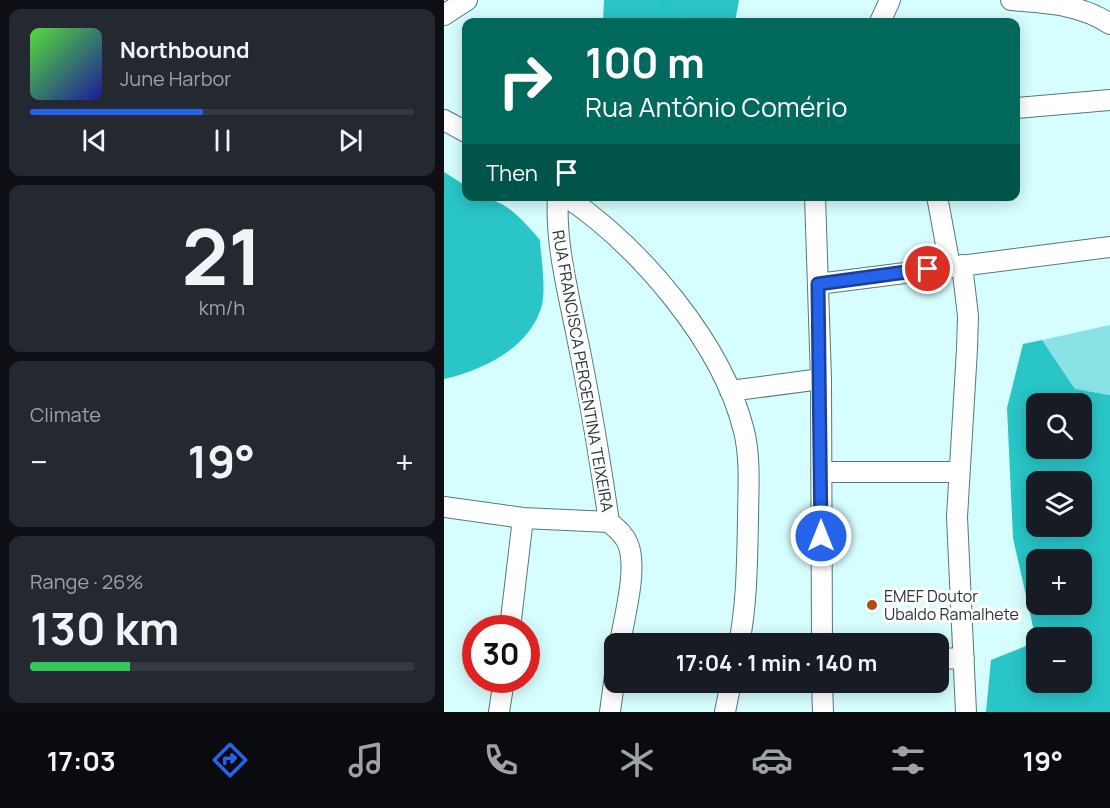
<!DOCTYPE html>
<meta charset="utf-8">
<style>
:root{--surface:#171b24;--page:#242831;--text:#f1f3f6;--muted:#9ea1a6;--line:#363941;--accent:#2563eb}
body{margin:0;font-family:Manrope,sans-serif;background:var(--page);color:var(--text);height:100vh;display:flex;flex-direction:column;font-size:22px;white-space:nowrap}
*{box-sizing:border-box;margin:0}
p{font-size:20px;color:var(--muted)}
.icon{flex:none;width:33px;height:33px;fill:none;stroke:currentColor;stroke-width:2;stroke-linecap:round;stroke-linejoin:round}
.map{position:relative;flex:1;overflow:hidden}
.sheet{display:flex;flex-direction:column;gap:9px;padding:9px;background:#0d0f14;width:444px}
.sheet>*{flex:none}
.banner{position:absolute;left:18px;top:18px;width:558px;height:183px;border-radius:12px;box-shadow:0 3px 15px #0003;background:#00695c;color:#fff;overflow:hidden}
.tools{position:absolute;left:582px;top:393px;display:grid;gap:12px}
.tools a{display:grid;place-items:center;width:66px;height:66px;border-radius:12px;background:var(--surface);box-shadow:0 3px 15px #0003;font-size:30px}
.speed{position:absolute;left:18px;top:615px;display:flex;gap:12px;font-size:30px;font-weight:700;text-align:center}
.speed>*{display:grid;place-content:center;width:78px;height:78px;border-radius:50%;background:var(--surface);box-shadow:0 3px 15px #0003;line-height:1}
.speed .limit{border:9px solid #d22;background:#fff;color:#111}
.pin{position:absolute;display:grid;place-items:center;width:51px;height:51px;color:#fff;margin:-26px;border:3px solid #fff;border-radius:50%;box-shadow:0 2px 6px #0007}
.me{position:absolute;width:66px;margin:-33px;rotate:0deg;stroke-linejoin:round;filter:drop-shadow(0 0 4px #0008)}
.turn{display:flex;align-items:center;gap:21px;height:126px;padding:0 24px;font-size:27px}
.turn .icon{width:78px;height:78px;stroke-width:2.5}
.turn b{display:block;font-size:42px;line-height:51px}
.then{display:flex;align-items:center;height:57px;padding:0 24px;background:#0003;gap:12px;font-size:22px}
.big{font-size:45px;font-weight:700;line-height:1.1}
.sheet .tile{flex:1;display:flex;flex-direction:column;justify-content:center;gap:9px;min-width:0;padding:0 21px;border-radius:12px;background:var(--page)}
.sheet .dial{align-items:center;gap:0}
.dial b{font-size:78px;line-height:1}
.song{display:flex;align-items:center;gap:18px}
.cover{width:72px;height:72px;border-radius:9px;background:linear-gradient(135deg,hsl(110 70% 55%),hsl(240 70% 35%))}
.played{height:6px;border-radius:3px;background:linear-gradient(90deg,var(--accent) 45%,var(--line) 45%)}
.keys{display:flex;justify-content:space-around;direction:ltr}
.heat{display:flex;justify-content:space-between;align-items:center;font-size:33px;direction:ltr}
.charge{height:9px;border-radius:4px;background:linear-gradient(90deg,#34c759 26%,var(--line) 0)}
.trip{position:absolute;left:160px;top:633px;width:345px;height:60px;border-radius:12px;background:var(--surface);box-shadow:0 3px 15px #0003;font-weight:700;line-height:60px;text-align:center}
.menu{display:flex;height:96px;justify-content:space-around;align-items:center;background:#090b0e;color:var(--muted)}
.menu .icon{width:42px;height:42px}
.menu .on{color:var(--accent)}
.menu b{font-size:27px;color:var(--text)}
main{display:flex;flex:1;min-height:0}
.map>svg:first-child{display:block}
.green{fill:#89e3e4}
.forest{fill:#29c5c7;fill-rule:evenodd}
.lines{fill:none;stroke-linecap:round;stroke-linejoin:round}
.stream{stroke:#27c4c6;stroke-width:5}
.minor-casing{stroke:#557878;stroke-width:22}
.minor{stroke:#fff;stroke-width:20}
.route-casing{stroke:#184099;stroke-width:15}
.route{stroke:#2563eb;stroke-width:10}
.poi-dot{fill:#b14e15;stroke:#fff;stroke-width:2}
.labels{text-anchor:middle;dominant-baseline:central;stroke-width:6;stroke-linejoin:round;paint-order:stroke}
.street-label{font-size:16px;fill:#283737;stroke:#fff}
.poi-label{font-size:16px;fill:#283737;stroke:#fff;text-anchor:start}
</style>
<main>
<section class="sheet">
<div class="tile">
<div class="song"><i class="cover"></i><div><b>Northbound</b><p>June Harbor</p></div></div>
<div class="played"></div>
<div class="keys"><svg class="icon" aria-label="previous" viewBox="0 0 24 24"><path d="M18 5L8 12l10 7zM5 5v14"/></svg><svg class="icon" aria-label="pause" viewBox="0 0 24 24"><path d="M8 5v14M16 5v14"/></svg><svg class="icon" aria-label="next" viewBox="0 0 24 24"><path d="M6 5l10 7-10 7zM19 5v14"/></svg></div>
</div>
<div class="tile dial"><b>21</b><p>km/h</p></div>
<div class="tile"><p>Climate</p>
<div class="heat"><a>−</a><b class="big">19°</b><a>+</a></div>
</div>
<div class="tile"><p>Range · 26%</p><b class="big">130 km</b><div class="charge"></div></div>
</section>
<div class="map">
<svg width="666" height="712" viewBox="0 0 666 712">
<rect width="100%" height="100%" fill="#d7fefe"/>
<!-- green -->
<path class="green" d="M666,325V395L631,389L598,340Z"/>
<!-- forest -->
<path class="forest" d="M160,0H295L291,22H159Z
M0,172L22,186V196C59,196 73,214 96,240C97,259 102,285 98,305C87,347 40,370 0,379Z
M598,340L631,389L666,395V712H542L547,660L592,642V682H638V638H592V640L569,538L563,408L579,344ZM592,404H638V448H592ZM592,482H638V526H592ZM592,560H638V604H592Z"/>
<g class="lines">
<!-- stream -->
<path class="stream" d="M219,0L233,22"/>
<defs>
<path id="minor" d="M567,0C601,3 637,4 666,24
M0,15L23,0
M436,22L446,0
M572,108L666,100
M0,120L22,132
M114,196C111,243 124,291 133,337C146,399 156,460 165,522
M121,196C195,246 278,342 300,431C307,460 304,492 304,521C303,563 303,603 295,644
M371,196L377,379L378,644
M493,196L506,266
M518,265L524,316L523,349L513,517L522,712
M374,284L666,247
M286,391L377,379
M377,472H514
M0,507L79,518L165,522
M165,522C173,529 180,534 184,544C194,569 180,617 176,644
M66,628L79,518
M495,659L520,658
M378,682L379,712
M55,712L60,680
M166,712L171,675
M281,712L287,682"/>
</defs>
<!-- minor casing -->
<use href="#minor" class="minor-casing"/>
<!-- minor -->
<use href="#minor" class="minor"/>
</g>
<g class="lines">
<defs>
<path id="route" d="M377,536L374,284L484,269"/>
</defs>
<!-- route casing -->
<use href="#route" class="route-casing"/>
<!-- route -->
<use href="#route" class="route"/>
</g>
<!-- markers -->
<circle class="poi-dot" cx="428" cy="605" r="6"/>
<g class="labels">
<!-- street labels -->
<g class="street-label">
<text transform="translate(139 371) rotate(80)">RUA FRANCISCA PERGENTINA TEIXEIRA</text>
</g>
<!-- poi labels -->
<g class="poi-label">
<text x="440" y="596">EMEF Doutor<tspan x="440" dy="18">Ubaldo Ramalhete</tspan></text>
</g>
</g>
</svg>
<div class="tools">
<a><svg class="icon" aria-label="search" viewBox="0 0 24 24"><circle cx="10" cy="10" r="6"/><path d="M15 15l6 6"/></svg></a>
<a><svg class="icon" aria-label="layers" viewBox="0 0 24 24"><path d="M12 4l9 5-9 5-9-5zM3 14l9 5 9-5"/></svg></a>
<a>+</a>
<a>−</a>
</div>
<div class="speed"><div class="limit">30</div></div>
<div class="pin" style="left:484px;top:269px;background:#d93025"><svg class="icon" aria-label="arrive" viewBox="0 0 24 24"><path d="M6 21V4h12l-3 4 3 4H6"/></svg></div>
<svg class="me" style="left:377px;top:536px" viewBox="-20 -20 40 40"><circle r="17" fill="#2563eb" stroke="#fff" stroke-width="3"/><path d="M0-11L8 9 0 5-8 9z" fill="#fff"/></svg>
<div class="trip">17:04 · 1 min · 140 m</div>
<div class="banner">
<div class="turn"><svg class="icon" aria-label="right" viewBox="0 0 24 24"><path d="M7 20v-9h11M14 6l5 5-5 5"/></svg><div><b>100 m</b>Rua Antônio Comério</div></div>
<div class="then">Then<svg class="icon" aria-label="arrive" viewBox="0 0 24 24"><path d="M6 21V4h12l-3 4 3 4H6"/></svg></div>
</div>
</div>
</main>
<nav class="menu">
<b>17:03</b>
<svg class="icon on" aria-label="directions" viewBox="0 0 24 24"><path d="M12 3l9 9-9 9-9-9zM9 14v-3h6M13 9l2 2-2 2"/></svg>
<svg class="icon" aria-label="music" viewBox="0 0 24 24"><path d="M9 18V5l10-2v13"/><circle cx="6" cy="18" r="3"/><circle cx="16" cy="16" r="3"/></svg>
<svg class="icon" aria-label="phone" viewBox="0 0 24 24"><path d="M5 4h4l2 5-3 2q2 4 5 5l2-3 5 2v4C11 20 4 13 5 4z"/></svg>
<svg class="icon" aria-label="climate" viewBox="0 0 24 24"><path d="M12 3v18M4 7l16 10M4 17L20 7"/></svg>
<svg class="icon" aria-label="car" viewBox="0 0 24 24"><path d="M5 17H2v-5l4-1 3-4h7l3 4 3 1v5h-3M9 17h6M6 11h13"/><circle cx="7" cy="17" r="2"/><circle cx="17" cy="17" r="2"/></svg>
<svg class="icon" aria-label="filters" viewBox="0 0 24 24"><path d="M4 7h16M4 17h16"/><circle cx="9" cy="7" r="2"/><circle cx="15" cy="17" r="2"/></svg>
<b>19°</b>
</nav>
